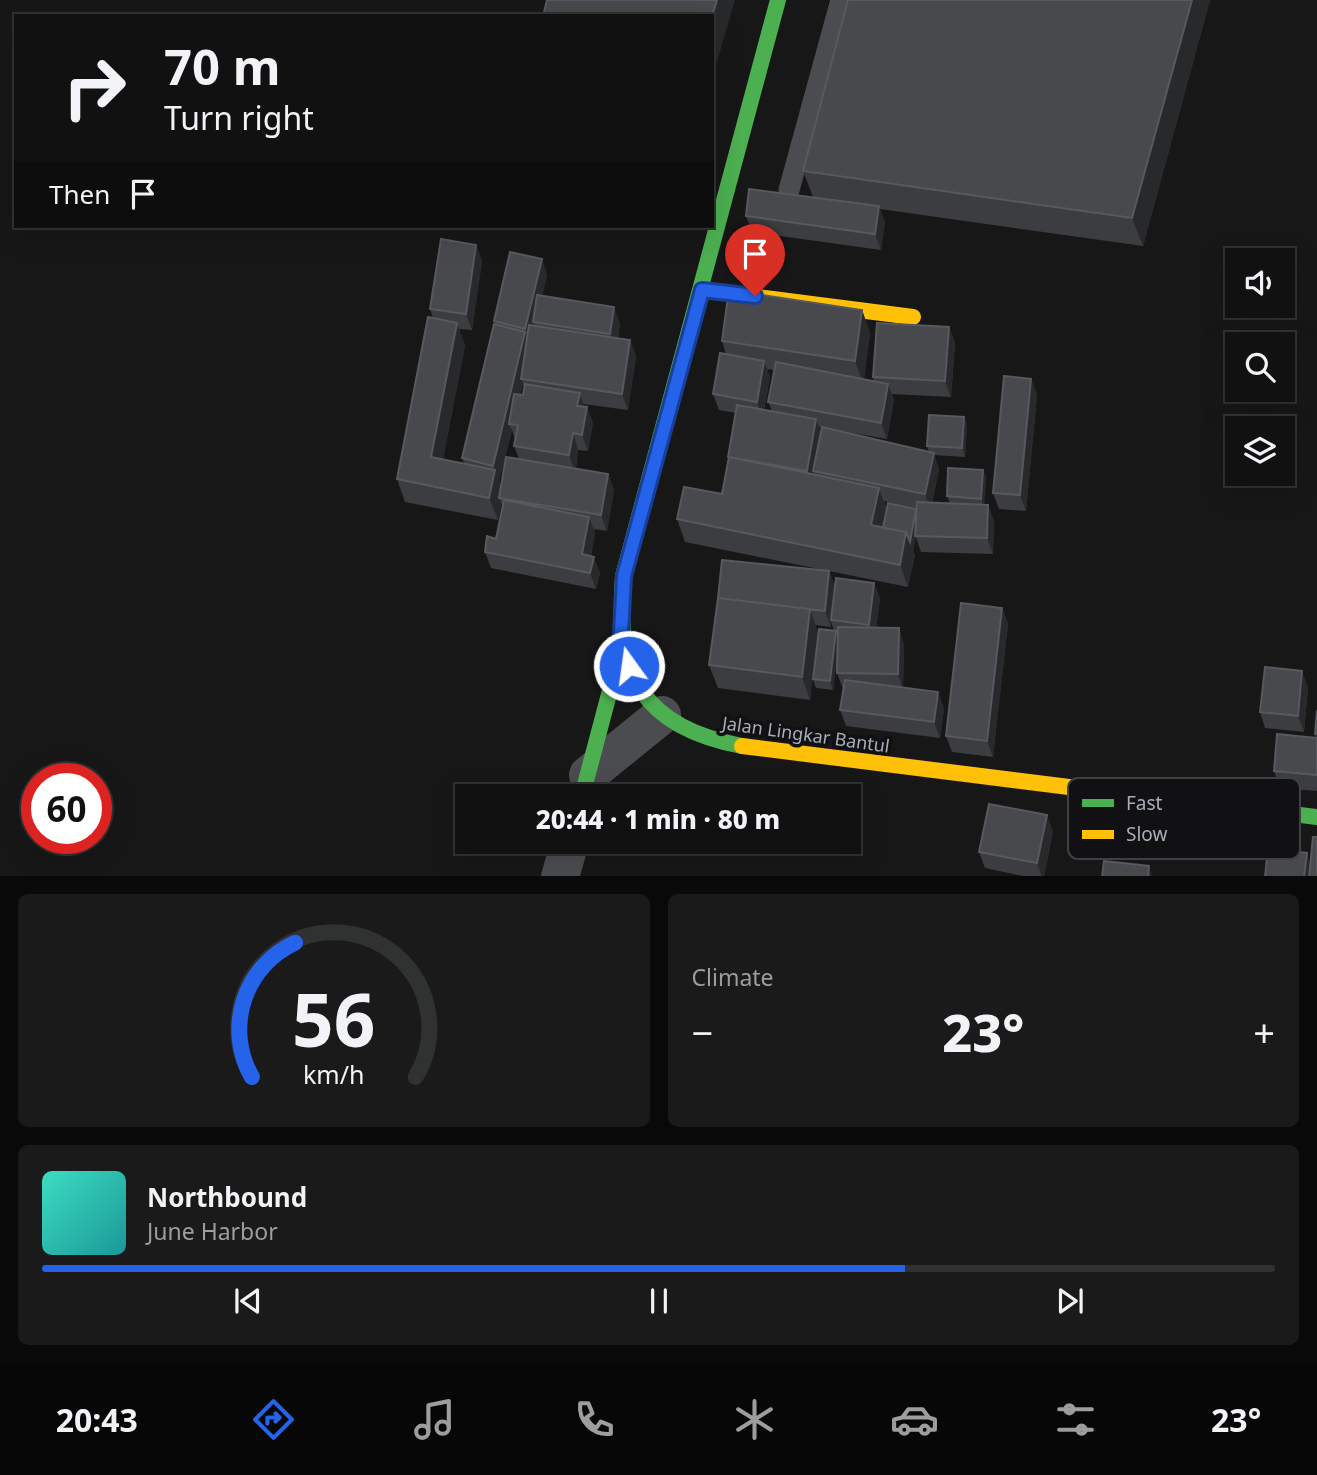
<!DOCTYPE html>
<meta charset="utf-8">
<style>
:root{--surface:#111;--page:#1a1a1a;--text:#f1f3f6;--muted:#9c9d9f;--line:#303131;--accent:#2563eb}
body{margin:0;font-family:"Noto Sans",sans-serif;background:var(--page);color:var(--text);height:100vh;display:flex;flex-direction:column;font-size:26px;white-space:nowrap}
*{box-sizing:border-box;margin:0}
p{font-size:23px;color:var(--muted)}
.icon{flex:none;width:38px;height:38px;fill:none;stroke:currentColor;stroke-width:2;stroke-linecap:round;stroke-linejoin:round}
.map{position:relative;height:876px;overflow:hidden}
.details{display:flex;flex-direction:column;gap:18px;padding:18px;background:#090909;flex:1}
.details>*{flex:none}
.banner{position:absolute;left:14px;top:14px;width:700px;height:214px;border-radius:0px;box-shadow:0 7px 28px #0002,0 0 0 2px var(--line);background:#111;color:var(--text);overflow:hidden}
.tools{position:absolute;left:1225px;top:248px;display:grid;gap:14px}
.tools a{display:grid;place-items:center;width:70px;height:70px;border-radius:0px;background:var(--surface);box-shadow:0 7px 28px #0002,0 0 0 2px var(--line);font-size:35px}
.speed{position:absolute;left:21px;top:763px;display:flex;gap:14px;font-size:35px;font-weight:700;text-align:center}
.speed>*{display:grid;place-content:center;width:91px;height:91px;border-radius:50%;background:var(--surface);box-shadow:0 7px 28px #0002,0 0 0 2px var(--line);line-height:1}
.speed .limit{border:10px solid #d22;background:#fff;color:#111}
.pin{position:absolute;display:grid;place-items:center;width:60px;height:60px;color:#fff;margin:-72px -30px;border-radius:50% 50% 50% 0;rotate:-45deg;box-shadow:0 0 7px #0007}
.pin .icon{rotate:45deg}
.me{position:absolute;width:77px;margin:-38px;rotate:346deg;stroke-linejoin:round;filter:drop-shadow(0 0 5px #0008)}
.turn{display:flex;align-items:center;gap:24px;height:147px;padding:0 35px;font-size:32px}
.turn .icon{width:91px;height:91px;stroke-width:2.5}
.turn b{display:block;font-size:49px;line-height:60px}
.then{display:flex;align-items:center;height:66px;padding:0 35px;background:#0003;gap:14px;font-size:26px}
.big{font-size:52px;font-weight:800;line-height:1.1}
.details .tile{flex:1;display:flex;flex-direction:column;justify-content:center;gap:10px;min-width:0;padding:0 24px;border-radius:10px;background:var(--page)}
.details .dial{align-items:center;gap:0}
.dial svg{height:182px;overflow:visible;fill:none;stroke:var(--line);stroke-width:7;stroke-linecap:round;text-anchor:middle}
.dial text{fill:var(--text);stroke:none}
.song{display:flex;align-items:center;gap:21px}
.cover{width:84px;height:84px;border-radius:10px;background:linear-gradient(135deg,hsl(170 70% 55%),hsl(180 70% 35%))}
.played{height:7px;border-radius:4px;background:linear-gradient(90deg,var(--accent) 70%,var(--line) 70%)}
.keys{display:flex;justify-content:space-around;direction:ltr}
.heat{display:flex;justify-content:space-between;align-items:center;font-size:38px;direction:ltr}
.details .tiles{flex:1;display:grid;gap:18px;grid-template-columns:1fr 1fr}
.tile:last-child{grid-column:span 2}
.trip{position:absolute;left:455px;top:784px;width:406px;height:70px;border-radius:0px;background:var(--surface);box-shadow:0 7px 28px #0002,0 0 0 2px var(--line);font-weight:800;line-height:70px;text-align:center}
.menu{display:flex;height:112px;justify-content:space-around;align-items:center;background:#070707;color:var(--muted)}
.menu .icon{width:49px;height:49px}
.menu .active{color:var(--accent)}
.menu b{font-size:32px;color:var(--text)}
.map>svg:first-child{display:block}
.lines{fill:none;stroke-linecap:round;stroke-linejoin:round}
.lane{stroke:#4b4c50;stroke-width:21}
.street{stroke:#4b4c50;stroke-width:38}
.fast{stroke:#4caf50;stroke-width:16}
.slow{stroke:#ffc107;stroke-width:16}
.wall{fill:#3c3d40;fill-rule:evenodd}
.shaded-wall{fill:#28292a}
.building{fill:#48494d;stroke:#57595e;stroke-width:2}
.route-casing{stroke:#184099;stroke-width:18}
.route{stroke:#2563eb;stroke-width:12}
.labels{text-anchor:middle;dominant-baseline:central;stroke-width:7;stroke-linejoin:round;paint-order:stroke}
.street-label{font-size:18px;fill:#a8adb8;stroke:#111113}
.key{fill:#111113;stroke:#3e4045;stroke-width:2}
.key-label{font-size:19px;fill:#a8adb8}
</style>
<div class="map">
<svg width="1317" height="877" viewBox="0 0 1317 877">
<rect width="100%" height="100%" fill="#171717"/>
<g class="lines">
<!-- lane -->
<path class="lane" d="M789,190L841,0"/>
<!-- street -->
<path class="street" d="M588,775L662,715
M560,877L570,842"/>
<!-- fast -->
<path class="fast" d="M742,746C641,727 615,674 623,576L778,0
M1069,787L1317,817
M582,796L622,645"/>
<!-- slow -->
<path class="slow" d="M702,290L913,317
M742,746L1069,787"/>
</g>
<!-- wall -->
<path class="wall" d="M848,0H1210L1143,246L880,209L885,222L881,250L752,232L746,216L813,197L803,171Z
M476,245L482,261L472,330L459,329L465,346L443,459L464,463L462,458L495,325L494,321L542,259L547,275L542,296L620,323L618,338L630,340L636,356L628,410L583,404L585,407H587L593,423L588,451L578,450L576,468L608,474L614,490L607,531L594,529L595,533L591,556L600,573L596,589L491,568L485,552L496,539L503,507L501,503L498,520L405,502L397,479L433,318L430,309ZM523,383L524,388L523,395H520ZM512,430L515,440L514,446L519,459L501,486L499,481Z
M862,310L870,333L864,379L874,381L873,377L949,327L955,343L951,397L892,394L894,400L887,439L819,427L821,432L929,452L927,446L964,417L967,425L965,457L934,455L939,469L932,503H950L947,496L983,470L986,478L984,504L988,505L994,521L993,554L921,552L916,537L913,550L915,555L908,587L685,542L677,519L722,494L729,459L736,413L719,410L713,394L726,354L722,341ZM767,369L774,370L768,402L772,411L764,410L770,377ZM884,501L916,508V509L887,510Z
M1031,379L1037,395L1026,511L999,509L993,493Z
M829,571L835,587L874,583L880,599L876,628H899L904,645L903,688L938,692L944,709L940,738L846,726L840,710L843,689L837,673L838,650L833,690L816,688L813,679L834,631L831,622V627L816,625L810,700L718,688L709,665Z
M1002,608L1008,624L993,757L952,752L946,736Z
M1308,687L1304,732L1265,728L1260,712Z
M1317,710V791L1280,788L1274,771L1316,738L1315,734Z
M1053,831L1044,877H1028L985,868L979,852Z"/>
<!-- shaded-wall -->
<path class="shaded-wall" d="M717,0H735L712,79V16Z
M1192,0H1210L1143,246L1132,218Z
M879,206L885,222L881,250L875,234Z
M476,245L482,261L472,330L466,314Z
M542,259L547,275L536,322H533L535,327L531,345L525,329Z
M614,307L620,323L616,350L610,334Z
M862,310L870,333L863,384L855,361Z
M457,323L465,346L439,479L431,457Z
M949,327L955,343L951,397L945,381Z
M525,332L531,348L521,379L523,383L513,424H509L512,430L499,481L504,492L499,498L501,503L498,520L489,498L495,470L493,466Z
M630,340L636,356L628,410L622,394Z
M764,361L770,377L762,418L757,402Z
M1031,379L1037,395L1026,511L1020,495Z
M888,384L894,400L887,439L881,423Z
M580,393L585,409L577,406Z
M587,407L593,423L588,451L582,435Z
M964,417L967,425L965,457L962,448Z
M816,419L822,435L813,471L815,476L813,487L807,471Z
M573,433L578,450L575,472L569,455Z
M934,453L939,469L931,511L925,494Z
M983,470L986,478L984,507L981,499Z
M608,474L614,490L607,531L601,515Z
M879,488L887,511L882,538L871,525Z
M988,505L994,521L993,554L987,538Z
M917,509L920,517L913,550L915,555L908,587L900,565L906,532Z
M589,517L595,533L588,570L582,554Z
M594,557L600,573L596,589L590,573Z
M829,571L835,588L831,620V627L825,611Z
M874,583L880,599L875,641L869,625Z
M1002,608L1008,624L993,757L987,741Z
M810,609L818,632L810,700L802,677Z
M899,628L904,645L903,690L898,674Z
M836,631L839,639L833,690L830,681Z
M1302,671L1308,687L1304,732L1298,716Z
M938,692L944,709L940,738L934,722Z
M1047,815L1053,831L1044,877H1042L1037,863Z
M1307,853L1312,869V877H1304Z
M1149,866L1152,875V877H1148Z"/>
<!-- building -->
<path class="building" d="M547,0H717L712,16H543Z
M848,0H1192L1132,218L803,171Z
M749,189L879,206L875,234L746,216Z
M441,239L476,245L466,314L430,309Z
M510,252L542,259L525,329L494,321Z
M729,290L862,310L855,361L722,341Z
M537,295L614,307L610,334L533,322Z
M428,317L457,323L431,457L495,470L489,498L397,479Z
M877,323L949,327L945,381L873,377Z
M494,324L525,332L493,466L462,458Z
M529,325L630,340L622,394L521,379Z
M720,353L764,361L757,402L713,394Z
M776,362L888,384L881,423L768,402Z
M1004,376L1031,379L1020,495L993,493Z
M525,384L580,393L577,406L587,407L582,435L573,433L569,455L514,446L518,425L509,424L514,394L523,395Z
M737,405L816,419L807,471L728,457Z
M929,415L964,417L962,448L927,446Z
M822,427L934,453L925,494L813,471Z
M506,457L608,474L601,515L499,498Z
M729,457L879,488L871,525L906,532L900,565L677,519L684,487L722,494Z
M948,468L983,470L981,499L947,496Z
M504,500L589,517L582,554L594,557L590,573L485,552L487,536L496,539Z
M917,502L988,505L987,538L915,536Z
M888,503L916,509L910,542L906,532L883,528Z
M722,560L829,571L825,611L718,598Z
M836,578L874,583L869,625L831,620Z
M718,598L810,609L802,677L709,665Z
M961,603L1002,608L987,741L946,736Z
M838,627L899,628L898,674L837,673Z
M819,629L836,631L830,681L813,679Z
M1265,667L1302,671L1298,716L1260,712Z
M845,680L938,692L934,722L840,710Z
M1317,710V734H1315Z
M1277,734L1317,738V775L1274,771Z
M989,804L1047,815L1037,863L979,852Z
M1313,837H1317V877H1309Z
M1268,849L1307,853L1304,877H1265Z
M1104,861L1149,866L1148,877H1102Z"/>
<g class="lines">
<defs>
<path id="route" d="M629,666L621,634L624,576L702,290L755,296"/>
</defs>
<!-- route casing -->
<use href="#route" class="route-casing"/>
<!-- route -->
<use href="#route" class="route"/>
</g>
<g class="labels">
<!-- street labels -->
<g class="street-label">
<text transform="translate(806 734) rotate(8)">Jalan Lingkar Bantul</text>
</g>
</g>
<!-- legend -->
<rect x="1068" y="778" width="232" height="81" rx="10" class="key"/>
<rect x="1082" y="799" width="32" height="8" fill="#4caf50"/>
<rect x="1082" y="830" width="32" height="9" fill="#ffc107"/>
<g class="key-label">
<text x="1126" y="810">Fast</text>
<text x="1126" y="841">Slow</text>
</g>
</svg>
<div class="tools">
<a><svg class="icon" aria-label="sound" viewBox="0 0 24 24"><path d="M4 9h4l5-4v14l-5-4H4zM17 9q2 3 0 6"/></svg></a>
<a><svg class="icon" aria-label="search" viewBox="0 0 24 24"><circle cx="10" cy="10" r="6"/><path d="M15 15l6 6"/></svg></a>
<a><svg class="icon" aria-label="layers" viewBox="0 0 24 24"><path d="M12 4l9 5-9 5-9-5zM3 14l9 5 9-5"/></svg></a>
</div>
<div class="speed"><div class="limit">60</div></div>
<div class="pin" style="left:755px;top:296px;background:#d93025"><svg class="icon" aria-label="arrive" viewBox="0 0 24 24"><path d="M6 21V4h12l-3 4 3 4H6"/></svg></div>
<svg class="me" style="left:629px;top:666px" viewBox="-20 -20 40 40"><circle r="17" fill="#2563eb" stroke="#fff" stroke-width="3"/><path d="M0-11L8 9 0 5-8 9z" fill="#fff"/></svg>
<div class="trip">20:44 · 1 min · 80 m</div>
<div class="banner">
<div class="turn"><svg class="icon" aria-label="right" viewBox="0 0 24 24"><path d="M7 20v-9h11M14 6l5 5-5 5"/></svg><div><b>70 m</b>Turn right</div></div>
<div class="then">Then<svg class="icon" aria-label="arrive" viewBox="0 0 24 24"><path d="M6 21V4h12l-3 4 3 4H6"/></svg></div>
</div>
</div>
<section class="details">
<div class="tiles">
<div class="tile dial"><svg viewBox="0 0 100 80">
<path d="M14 69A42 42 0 1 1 86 69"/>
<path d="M14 69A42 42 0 0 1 33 10" stroke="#2563eb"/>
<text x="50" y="56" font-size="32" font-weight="700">56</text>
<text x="50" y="72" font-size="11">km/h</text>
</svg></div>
<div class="tile"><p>Climate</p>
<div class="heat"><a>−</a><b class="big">23°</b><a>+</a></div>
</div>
<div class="tile">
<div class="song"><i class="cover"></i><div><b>Northbound</b><p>June Harbor</p></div></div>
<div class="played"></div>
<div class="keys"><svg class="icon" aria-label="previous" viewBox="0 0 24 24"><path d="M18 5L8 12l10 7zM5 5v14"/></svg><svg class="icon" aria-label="pause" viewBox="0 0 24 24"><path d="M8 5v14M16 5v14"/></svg><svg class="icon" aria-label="next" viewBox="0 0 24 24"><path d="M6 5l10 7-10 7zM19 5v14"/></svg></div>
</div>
</div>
</section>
<nav class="menu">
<b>20:43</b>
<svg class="icon active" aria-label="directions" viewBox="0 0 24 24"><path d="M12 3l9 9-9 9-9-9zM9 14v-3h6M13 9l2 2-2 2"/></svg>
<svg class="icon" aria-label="music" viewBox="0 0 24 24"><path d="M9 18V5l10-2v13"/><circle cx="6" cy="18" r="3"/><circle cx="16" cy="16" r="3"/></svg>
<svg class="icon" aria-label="phone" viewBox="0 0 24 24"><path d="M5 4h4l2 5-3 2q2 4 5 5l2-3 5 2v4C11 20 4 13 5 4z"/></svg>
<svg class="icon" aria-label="climate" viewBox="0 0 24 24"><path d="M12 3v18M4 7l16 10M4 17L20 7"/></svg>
<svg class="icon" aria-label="car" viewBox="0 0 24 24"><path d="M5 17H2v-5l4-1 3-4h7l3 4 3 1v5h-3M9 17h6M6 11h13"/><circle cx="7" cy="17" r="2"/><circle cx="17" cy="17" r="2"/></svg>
<svg class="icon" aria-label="filters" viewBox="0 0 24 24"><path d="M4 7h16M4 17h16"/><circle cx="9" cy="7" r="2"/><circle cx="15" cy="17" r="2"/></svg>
<b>23°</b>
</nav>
